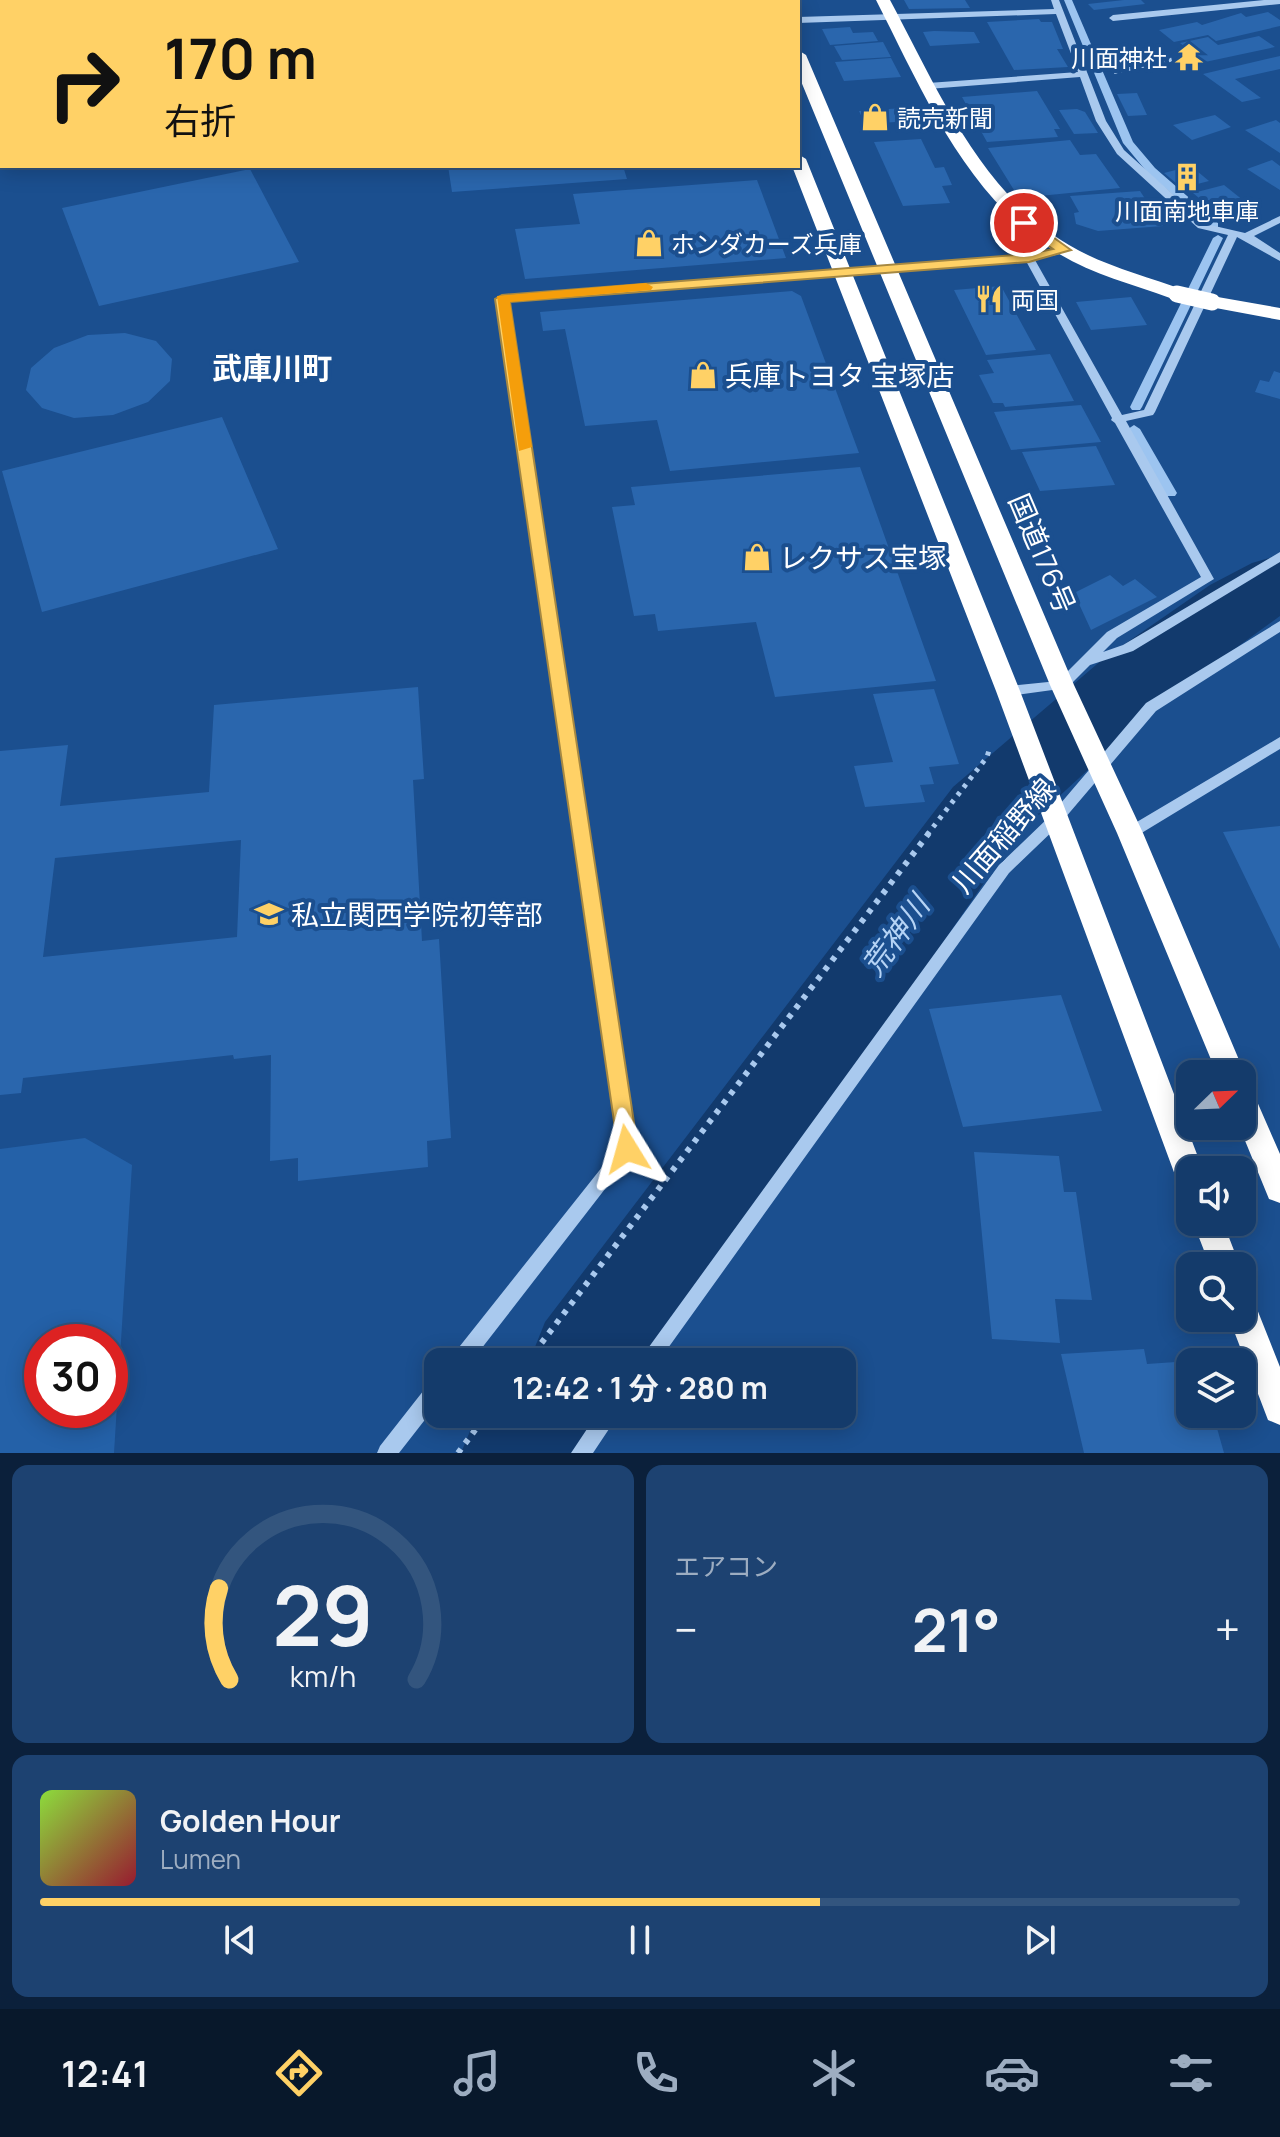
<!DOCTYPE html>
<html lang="ja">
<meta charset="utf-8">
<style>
:root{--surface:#143b6b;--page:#1d4271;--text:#f1f3f6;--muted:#9dadc1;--line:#33557e;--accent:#ffd166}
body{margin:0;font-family:Manrope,"Noto Sans JP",sans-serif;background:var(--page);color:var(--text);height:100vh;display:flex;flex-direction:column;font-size:30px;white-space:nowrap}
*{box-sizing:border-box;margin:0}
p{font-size:26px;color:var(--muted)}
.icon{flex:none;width:44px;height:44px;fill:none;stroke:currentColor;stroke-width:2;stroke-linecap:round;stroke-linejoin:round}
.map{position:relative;height:1453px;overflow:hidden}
.side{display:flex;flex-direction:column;gap:12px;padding:12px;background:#0b203b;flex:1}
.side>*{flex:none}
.top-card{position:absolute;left:0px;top:0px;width:800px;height:168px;box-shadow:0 4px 20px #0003,0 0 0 2px var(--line);background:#ffd166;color:#111;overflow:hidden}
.needle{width:52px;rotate:67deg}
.buttons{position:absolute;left:1176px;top:1060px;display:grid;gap:16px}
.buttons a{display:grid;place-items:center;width:80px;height:80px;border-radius:16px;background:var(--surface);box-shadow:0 4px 20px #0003,0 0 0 2px var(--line);font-size:40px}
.speed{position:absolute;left:24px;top:1324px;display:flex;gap:16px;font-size:40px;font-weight:700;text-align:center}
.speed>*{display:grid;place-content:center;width:104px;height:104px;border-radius:50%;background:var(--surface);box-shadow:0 4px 20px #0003,0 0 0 2px var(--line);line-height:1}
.speed .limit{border:12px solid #d22;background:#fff;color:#111}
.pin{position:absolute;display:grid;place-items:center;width:68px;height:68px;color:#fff;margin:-34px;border:4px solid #fff;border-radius:50%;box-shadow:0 2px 8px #0007}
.me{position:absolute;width:88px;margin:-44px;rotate:352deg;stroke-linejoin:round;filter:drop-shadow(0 0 6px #0008)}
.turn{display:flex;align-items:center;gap:28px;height:168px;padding:0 32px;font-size:36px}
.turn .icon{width:104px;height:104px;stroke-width:2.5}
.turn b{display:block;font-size:56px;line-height:68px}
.big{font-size:60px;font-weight:700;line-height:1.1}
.side .card{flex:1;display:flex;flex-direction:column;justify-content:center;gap:12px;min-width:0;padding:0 28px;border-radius:16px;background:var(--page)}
.side .dial{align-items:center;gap:0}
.dial svg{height:208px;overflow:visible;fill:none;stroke:var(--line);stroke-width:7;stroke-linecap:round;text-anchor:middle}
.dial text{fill:var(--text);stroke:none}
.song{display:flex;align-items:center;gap:24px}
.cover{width:96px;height:96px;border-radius:12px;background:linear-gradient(135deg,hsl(90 70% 55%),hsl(350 70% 35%))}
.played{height:8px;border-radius:4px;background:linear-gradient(90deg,var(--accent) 65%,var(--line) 65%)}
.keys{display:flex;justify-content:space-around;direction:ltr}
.heat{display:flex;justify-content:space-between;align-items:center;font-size:44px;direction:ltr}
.side .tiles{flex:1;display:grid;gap:12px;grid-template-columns:1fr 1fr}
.card:last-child{grid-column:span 2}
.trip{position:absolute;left:424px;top:1348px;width:432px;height:80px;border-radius:16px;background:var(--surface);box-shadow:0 4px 20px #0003,0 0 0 2px var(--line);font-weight:700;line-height:80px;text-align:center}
.dock{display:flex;height:128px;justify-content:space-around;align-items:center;background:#08182b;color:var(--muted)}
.dock .icon{width:56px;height:56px}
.dock .on{color:var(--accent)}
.dock b{font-size:36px;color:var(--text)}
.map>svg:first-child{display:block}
.green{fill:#2461a8;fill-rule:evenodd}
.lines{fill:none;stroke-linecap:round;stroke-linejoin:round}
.stream{fill:#9cc4f0;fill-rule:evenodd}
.river{fill:#123a6d;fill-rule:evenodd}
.building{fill:#2a66ad;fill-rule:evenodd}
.path-far2{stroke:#a9c9ee;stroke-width:4;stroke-dasharray:3 4;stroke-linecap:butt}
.path-far1{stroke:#a9c9ee;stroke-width:5;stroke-dasharray:4 6;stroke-linecap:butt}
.path{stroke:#a9c9ee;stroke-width:6;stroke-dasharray:5 7;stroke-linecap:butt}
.minor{fill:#a9c9ee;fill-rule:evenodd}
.highway{fill:#fff;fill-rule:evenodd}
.highway-bridge{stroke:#fff;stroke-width:17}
.route{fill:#ffd166;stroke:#a68842;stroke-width:2}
.slow{fill:#f59e0b}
.labels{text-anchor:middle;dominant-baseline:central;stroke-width:8;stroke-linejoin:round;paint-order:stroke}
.far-poi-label{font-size:24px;fill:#fff;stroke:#1b4f8f;text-anchor:start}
.poi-label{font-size:28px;fill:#fff;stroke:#1b4f8f;text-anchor:start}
.street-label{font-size:28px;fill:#fff;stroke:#1b4f8f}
.neighbourhood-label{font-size:30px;font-weight:bold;fill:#fff;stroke:#1b4f8f}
.water-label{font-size:30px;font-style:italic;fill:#b5d3f5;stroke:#1b4f8f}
</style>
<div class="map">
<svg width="1280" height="1453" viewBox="0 0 1280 1453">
<rect width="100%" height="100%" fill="#1b4f8f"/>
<!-- green -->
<path class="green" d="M0,0H266L2,2L0,44Z
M85,1138L132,1165L114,1453H0V1149ZM42,1342H110V1410H42Z"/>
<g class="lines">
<!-- stream -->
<path class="stream" d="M1064,0H1072L1133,142L1155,168L1218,223V227H1210L1147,172L1123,143Z
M1218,235L1223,238L1142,407L1140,410H1132L1130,407L1213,238Z
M1134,425L1140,429L1177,493L1175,496H1167L1165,493L1128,429Z"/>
<!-- river -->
<path class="river" d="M1280,555V616L1163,701L1017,835L654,1362H529L545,1322L953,787L1103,659L1210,585L1252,563Z
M477,1414H607L590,1453H461Z"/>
</g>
<!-- building -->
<path class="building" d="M904,0H965L970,8L909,9Z
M1124,0H1141L1145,4L1094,10L1088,4Z
M1268,12L1280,20V26L1216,41L1208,35L1174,42L1159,30L1197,22L1202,25L1241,13L1246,17Z
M1039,19L1041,22H1052L1063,49H1057L1068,67L1014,70L987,22Z
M850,27L853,33L873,32L878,41L830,45L822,29Z
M934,31L974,32L980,43L930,46L923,32Z
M1259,36L1275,47L1205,62L1183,52L1189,50L1180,43L1208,37L1218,45Z
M883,42L891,57L842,60L834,46Z
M1280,56V69L1235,79L1261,98L1242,102L1203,74Z
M891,58L901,77L844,81L835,62Z
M1037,91L1060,129H1054L1058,137L987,142L962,97Z
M1137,93L1147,115L1128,116L1117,94Z
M919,107L926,120L865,124L859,111Z
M1077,109L1085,112L1098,133L1074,134L1059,110Z
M1215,115L1231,127L1192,140L1173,125Z
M1276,120L1280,123V153L1245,130Z
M921,139L935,168L944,167L952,185L942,186L950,203L903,206L874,142Z
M1070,140L1080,155L1096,154L1120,188L1019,198L988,148Z
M1272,160L1280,166V190L1247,169Z
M448,166H623L627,179L452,192Z
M1191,166L1209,181L1182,188L1164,173Z
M250,169L299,262L99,306L62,208Z
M757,180L786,258L525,279L515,229L580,224L573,194Z
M1224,185L1254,209L1222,217L1193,193Z
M1140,191L1163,226L1098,231L1076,224L1074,213L1079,212L1070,196Z
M1001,286L1036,350L986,355L954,290Z
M792,291L801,296L859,453L670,471L657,420L585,426L565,329L543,331L540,312Z
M1131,297L1147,325L1091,330L1076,302Z
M125,333L156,341L172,359L170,381L148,402L113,415L74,418L42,408L26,390L31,368L54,348L88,335Z
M1050,354L1074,401L1005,407L1003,403H993L979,375L994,373L987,360Z
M1274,371L1280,373V399L1255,392L1260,380L1269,382Z
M1081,405L1101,442L1011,450L994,412Z
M222,417L278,549L42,612L2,471Z
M1096,446L1115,485L1040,491L1022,452Z
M860,467L936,681L775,697L756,622L658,631L655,614L634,616L612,507L635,505L631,487Z
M1110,575L1123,586L1135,579L1157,597L1091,630L1074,593Z
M418,687L424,779L413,780L422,941L439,939L451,1138L427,1141L428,1167L298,1181V1158L270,1161L271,1055L234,1059L233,1055L23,1078L21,1093L0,1095V751L68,745L60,806L209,792L214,705ZM241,840L237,937L43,957L55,858Z
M934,689L959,764L929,767L934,784L920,785L925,802L865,807L854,766L893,762L873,694Z
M1280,826V949L1223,832Z
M1061,995L1102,1111L963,1127L929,1009Z
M974,1152L1059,1156L1064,1192H1076L1092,1300L1055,1299L1060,1343L992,1339Z
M1144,1349L1147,1364L1190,1361V1414H1213L1224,1453H1084L1061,1354Z"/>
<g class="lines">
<!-- path-far2 -->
<path class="path-far2" d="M1115,47L1129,69
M1114,72L1175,59"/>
<!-- path-far1 -->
<path class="path-far1" d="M927,835L987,757L990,747"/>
<!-- path -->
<path class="path" d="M527,1362L929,833
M458,1453L487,1414"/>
<!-- minor -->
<path class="minor" d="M368,0H376V2H368Z
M1051,0H1059L1106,121L1124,150L1206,224L1245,233L1280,216V223L1254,236L1280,253V261L1237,237L1155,412L1153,415L1126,421L1214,579L1117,638L1103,652L1123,645L1280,552V562L1133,651L1090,665L1067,688L1008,696L1003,694L1001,691L1003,688L1008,686L1058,681L1107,632L1201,577L1115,423L1111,420L1112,418L1026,261L508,302L636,1149L471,1362H450L452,1356L618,1147L497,299L502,296L1029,255L1064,247L1068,248V252L1035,260L1122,415L1144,410L1228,235L1198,228L1117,154L1096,121L1080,77L928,89L923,86L928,83L1078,72L1056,14L798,23V17L1054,9Z
M1264,0H1280V4L1113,21L1109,18L1113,15Z
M0,45H2V51H0Z
M1280,621V632L1156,711L1059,825L1009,873L658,1362H638L999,865L1049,817L1146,703Z
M1280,737V749L1135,837H1125L1123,833L1125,829Z
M438,1379V1403L399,1453H377L380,1446L431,1381Z
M597,1414H619L593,1453H571Z"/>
<!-- highway -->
<path class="highway" d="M730,0H744L745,2H731Z
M768,0H782V2H768Z
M876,0H890C937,88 980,192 1069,245C1104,266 1146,276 1184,290V298H1170C1132,284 1091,274 1056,252C966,197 922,90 876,0Z
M798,50L806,55L1074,685L1143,833L1245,1074L1242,1081V1074H1217L1117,833L1050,685L798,74Z
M798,154L806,159L1020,691L1203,1170H1190V1188L1180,1184L1175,1175L996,691L792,166H798Z
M1212,296L1280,308V320L1205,306L1203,302Z
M1242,1086L1252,1090L1280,1154V1203L1269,1199L1239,1126H1242Z
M1193,1222H1223L1240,1266H1210Z
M1242,1295L1253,1299L1280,1367V1425L1268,1420L1229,1318H1242Z"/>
<!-- highway-bridge -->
<path class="highway-bridge" d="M1177,294L1212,302"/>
</g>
<!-- route -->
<path class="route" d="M1019,220H1029L1071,250L1029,262L510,302L638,1149L635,1156L627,1159L619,1156L495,299L502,295L1029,254L1053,249L1019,226Z"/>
<!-- slow -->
<path class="slow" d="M646,283L653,287L651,290L510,302L532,447L519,451L497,296Z"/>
<!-- icons -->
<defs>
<symbol id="temple-bare" viewBox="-9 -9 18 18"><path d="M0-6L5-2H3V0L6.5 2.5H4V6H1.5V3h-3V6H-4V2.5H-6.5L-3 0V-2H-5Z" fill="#ffd166" stroke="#1b4f8f" stroke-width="2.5" paint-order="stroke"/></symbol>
<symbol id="shop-bare" viewBox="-9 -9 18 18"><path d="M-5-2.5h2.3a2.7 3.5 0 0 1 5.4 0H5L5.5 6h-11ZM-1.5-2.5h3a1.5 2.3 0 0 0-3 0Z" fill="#ffd166" stroke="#1b4f8f" stroke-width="2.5" paint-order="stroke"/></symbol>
<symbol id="building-bare" viewBox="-9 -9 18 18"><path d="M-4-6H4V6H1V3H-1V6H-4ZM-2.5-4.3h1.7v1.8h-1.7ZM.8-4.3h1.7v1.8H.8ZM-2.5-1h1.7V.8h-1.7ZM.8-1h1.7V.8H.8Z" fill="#ffd166" stroke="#1b4f8f" stroke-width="2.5" paint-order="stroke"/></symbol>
<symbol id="restaurant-bare" viewBox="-9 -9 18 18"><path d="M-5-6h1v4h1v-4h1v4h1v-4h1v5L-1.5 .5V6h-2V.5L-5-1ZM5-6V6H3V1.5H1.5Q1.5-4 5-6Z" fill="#ffd166" stroke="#1b4f8f" stroke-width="2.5" paint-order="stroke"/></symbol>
<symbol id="school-bare" viewBox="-9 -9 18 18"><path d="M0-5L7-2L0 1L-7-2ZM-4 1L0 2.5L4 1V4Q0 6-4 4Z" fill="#ffd166" stroke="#1b4f8f" stroke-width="2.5" paint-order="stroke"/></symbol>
</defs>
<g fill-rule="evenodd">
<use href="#temple-bare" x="1169" y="37" width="40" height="40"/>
<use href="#shop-bare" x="855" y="97" width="40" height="40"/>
<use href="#building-bare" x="1167" y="157" width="40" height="40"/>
<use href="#shop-bare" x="629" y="223" width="40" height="40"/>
<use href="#restaurant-bare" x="969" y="279" width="40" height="40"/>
<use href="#shop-bare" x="683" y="355" width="40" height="40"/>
<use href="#shop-bare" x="737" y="537" width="40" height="40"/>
<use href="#school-bare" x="249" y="894" width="40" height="40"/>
</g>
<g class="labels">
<!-- far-poi labels -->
<g class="far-poi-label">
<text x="1167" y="57" text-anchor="end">川面神社</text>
<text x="897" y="117">読売新聞</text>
<text x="1187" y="210" text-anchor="middle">川面南地車庫</text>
<text x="671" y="243">ホンダカーズ兵庫</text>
<text x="1011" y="299">両国</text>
</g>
<!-- poi labels -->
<g class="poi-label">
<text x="725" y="375">兵庫トヨタ 宝塚店</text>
<text x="779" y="557">レクサス宝塚</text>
<text x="291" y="914">私立関西学院初等部</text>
</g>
<!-- street labels -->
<g class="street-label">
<text transform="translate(1043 553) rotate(67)">国道176号</text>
<text transform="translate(1003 835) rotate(-49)">川面稲野線</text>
</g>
<!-- neighbourhood labels -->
<g class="neighbourhood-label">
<text x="272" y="367">武庫川町</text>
</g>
<!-- water labels -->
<g class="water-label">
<text transform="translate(895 935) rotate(-54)">荒神川</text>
</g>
</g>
</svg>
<div class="buttons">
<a><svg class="needle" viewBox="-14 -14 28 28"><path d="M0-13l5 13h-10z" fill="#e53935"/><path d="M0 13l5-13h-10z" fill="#9dadc1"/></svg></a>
<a><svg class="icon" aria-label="sound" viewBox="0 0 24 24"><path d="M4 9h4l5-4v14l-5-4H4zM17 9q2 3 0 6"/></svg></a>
<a><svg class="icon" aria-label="search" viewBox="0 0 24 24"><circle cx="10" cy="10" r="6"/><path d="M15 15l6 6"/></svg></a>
<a><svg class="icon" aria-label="layers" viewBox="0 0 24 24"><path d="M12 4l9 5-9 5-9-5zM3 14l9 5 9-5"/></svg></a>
</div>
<div class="speed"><div class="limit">30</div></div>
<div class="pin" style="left:1024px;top:223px;background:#d93025"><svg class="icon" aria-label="arrive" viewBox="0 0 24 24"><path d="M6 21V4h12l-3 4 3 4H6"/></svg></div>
<svg class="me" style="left:627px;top:1149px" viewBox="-20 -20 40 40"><path d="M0-17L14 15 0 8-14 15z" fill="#ffd166" stroke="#fff" stroke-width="4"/></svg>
<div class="trip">12:42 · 1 分 · 280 m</div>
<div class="top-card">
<div class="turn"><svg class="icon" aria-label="right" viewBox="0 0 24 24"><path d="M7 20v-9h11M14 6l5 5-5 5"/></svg><div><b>170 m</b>右折</div></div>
</div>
</div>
<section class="side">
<div class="tiles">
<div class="card dial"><svg viewBox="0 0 100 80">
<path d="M14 69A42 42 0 1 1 86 69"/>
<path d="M14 69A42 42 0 0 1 10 34" stroke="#ffd166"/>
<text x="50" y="56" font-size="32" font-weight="700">29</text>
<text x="50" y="72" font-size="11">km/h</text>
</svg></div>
<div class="card"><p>エアコン</p>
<div class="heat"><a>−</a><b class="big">21°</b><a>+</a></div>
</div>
<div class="card">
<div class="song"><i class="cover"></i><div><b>Golden Hour</b><p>Lumen</p></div></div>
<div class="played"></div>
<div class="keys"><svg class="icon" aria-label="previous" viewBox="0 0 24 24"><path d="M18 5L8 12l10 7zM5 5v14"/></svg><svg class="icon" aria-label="pause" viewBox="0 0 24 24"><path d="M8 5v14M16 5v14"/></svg><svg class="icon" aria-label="next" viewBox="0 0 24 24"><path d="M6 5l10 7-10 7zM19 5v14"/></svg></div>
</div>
</div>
</section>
<nav class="dock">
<b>12:41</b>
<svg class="icon on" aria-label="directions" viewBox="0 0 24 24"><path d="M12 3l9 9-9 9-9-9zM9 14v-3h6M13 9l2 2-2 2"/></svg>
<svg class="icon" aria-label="music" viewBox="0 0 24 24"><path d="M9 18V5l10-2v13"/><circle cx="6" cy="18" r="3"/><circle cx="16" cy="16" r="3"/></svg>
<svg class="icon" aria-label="phone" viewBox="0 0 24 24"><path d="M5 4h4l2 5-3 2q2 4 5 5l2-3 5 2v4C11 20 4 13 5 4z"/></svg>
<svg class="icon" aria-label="climate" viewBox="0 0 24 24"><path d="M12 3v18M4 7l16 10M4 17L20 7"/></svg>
<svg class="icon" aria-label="car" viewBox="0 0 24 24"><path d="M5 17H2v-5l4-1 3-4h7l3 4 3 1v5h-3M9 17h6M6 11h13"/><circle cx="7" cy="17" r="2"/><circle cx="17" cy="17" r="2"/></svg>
<svg class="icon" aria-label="filters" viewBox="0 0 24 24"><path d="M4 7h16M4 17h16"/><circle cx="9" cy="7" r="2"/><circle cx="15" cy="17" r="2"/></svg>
</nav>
